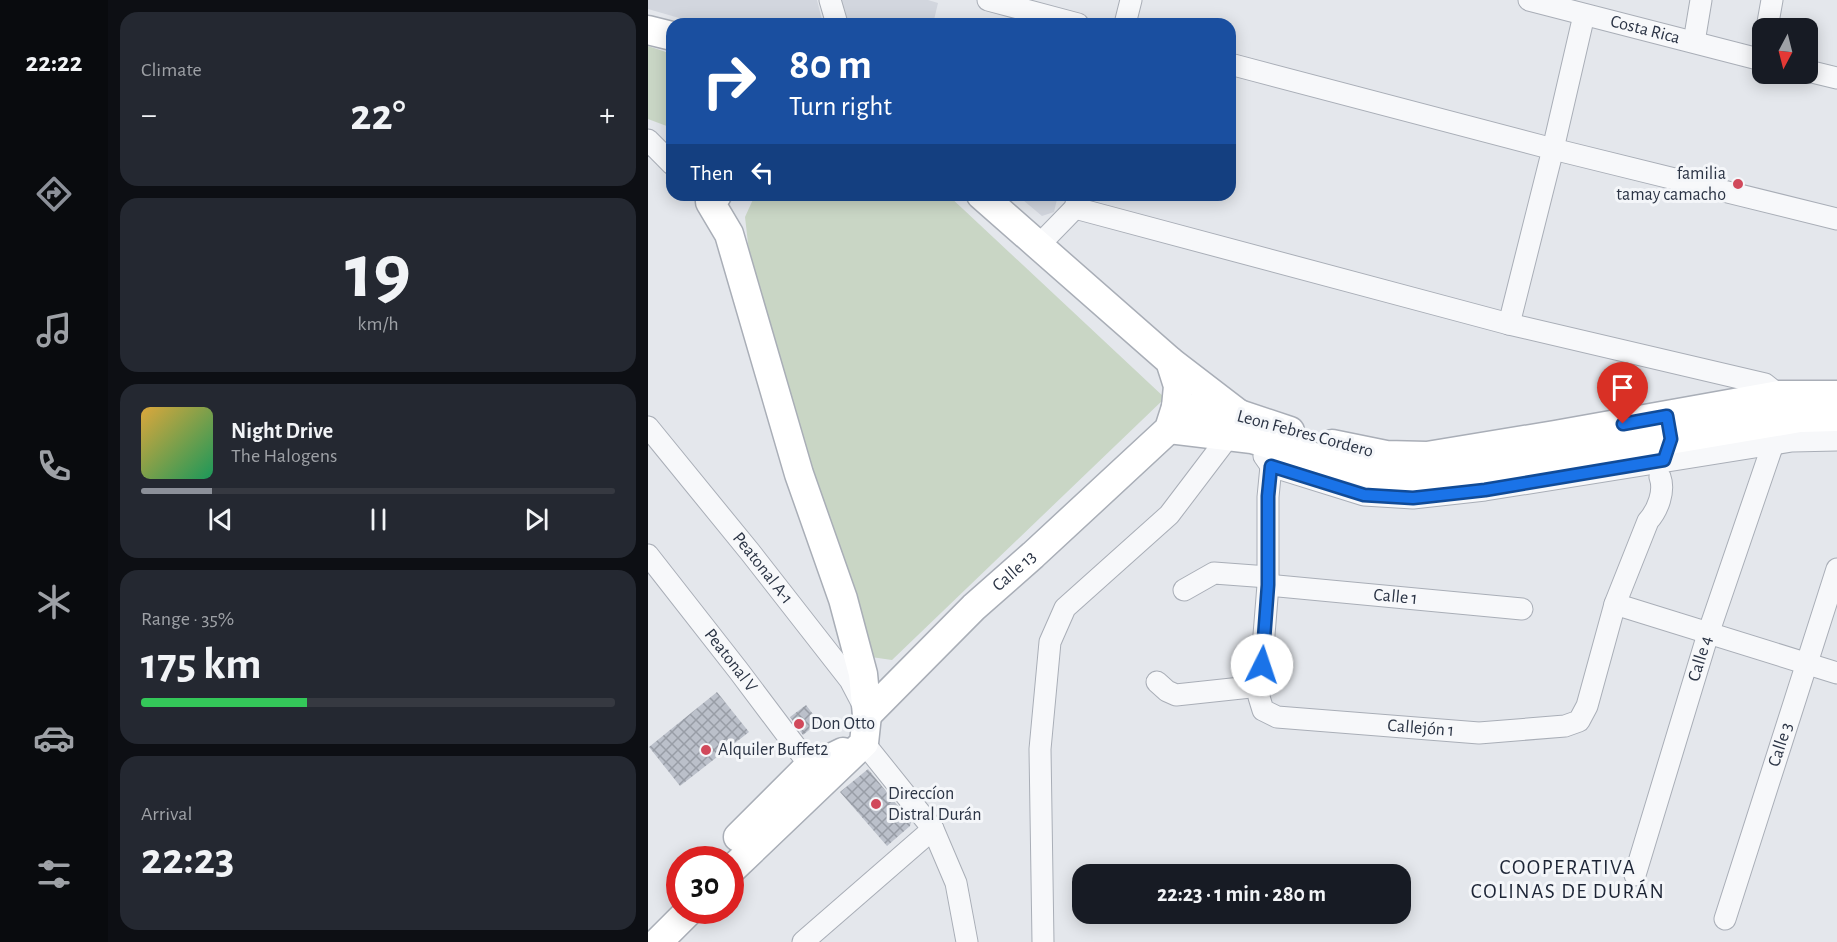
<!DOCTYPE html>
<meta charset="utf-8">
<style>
:root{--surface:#171b24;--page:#242831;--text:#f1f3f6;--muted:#9ea1a6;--line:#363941;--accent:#8c9099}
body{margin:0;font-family:"Alegreya Sans",sans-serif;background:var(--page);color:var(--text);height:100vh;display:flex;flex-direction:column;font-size:22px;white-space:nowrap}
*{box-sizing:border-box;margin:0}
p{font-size:20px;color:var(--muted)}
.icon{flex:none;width:33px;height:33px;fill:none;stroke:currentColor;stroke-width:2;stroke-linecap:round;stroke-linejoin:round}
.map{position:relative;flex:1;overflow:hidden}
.sheet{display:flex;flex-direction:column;gap:12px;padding:12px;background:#0d0f14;width:540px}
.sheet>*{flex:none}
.hud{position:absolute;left:18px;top:18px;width:570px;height:183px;border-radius:18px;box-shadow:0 3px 15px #0003;background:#1a4fa0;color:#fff;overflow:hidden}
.needle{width:39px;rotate:187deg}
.fabs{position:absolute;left:1104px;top:18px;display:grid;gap:12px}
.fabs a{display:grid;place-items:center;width:66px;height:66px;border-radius:12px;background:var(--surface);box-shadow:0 3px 15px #0003;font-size:30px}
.speed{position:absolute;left:18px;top:846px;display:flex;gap:12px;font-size:30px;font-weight:700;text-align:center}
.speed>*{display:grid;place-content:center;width:78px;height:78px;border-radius:50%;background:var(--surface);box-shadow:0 3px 15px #0003;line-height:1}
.speed .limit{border:9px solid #d22;background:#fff;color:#111}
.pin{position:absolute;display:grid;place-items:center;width:51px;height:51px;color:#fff;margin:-62px -26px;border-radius:50% 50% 50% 0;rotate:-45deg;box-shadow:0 0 6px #0007}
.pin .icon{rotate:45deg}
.me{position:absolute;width:66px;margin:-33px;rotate:4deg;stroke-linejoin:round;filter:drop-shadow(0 0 4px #0008)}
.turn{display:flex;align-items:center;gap:21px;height:126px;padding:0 24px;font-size:27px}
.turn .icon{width:78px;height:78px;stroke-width:2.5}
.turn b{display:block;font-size:42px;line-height:51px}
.then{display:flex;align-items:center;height:57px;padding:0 24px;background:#0003;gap:12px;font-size:22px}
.big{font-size:45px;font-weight:700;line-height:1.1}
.sheet .tile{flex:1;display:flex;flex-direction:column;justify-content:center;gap:9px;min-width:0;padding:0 21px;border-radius:18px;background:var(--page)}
.sheet .dial{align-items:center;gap:0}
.dial b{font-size:78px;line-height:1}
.song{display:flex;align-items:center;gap:18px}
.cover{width:72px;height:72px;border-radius:9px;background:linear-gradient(135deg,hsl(40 70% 55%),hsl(150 70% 35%))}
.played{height:6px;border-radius:3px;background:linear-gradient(90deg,var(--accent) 15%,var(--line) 15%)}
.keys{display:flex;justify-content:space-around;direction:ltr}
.heat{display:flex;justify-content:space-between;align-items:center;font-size:33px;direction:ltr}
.charge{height:9px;border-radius:4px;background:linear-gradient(90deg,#34c759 35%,var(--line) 0)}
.trip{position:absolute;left:424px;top:864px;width:339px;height:60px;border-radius:18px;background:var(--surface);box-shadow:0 3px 15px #0003;font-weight:700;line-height:60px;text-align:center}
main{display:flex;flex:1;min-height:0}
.menu{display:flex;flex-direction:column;width:108px;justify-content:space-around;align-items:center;background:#090b0e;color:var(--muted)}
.menu .icon{width:42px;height:42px}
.menu .active{color:var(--accent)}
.menu b{font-size:27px;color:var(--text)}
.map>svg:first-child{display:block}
.built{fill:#d2d6de}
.park{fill:#c9d6c5}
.building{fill:url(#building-cross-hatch)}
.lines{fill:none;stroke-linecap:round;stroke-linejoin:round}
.street-casing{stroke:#a9aeb7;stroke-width:23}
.secondary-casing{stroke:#a9aeb7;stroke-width:31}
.street{stroke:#f7f8fa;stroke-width:21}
.secondary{stroke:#fff;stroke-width:28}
.route-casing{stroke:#114b97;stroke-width:15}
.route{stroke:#1a73e8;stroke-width:10}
.poi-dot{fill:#d1495b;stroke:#f4f6f9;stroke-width:2}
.labels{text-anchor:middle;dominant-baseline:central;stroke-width:6;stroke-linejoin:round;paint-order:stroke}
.street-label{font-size:18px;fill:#2b3445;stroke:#f4f6f9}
.poi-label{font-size:18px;fill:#2b3445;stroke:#f4f6f9;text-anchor:start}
.quarter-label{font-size:21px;letter-spacing:1.5px;fill:#1d2536;stroke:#f4f6f9}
</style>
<main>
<nav class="menu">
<b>22:22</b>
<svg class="icon active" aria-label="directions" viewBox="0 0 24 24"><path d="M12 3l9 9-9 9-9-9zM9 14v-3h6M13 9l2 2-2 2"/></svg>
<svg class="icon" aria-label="music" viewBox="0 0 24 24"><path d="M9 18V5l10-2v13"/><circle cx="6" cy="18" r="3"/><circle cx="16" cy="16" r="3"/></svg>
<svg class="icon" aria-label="phone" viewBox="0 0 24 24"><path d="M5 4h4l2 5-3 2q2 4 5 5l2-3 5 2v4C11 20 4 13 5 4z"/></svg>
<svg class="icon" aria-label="climate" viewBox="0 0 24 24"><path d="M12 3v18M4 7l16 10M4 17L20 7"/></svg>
<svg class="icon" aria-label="car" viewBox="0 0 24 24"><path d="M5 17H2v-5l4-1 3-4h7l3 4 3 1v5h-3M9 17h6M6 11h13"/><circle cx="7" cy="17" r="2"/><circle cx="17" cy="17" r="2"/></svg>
<svg class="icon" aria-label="filters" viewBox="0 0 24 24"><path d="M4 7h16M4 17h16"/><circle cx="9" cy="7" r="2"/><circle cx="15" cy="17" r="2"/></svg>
</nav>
<section class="sheet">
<div class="tile"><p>Climate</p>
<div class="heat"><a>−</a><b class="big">22°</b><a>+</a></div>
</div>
<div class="tile dial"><b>19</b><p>km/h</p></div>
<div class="tile">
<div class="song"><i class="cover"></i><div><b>Night Drive</b><p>The Halogens</p></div></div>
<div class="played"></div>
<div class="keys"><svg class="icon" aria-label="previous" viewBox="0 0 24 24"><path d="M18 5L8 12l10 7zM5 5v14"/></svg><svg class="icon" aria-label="pause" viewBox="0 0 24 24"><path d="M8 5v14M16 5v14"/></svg><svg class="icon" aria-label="next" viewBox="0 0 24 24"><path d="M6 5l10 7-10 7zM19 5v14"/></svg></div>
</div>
<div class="tile"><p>Range · 35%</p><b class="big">175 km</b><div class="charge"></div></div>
<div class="tile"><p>Arrival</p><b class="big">22:23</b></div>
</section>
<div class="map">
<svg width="1189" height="942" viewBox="0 0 1189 942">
<defs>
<pattern id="building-cross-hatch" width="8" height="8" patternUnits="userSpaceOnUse" patternTransform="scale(1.5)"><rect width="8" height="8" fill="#bbc0ca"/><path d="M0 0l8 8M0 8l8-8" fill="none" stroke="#989da6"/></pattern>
</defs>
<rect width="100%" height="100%" fill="#e4e7ec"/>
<!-- built -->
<path class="built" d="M0,0H169L175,24H52L0,9Z
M192,0H280L290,3L285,24H198Z
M369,195H410L406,212L394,216Z"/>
<!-- park -->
<path class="park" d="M0,46L24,54V128L0,119Z
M107,195H300L517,398L244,660L216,656L101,252L97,217Z"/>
<!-- building -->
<path class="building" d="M69,692L101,732L32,786L1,747Z
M158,705L171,722L155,735L142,717Z
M220,769L263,822L262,826L239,846L192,792Z"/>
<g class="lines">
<defs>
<g id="street">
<path d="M182,0L189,24"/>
<path d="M340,0L430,24"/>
<path id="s1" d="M881,0L1114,60"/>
<path d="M477,24L483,0"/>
<path d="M1119,28L1124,0"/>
<path d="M1046,42L1053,0"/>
<path d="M582,64L905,149L1189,219"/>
<path d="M1160,71L1189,78"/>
<path d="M0,140L24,164"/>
<path d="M427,208L861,324L1117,384L1131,395"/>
<path d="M390,246L427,208L430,195"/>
<path d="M861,324L905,149L936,15"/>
<path id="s2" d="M0,427L102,552L202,680L214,703"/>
<path d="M616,456L623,466L716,495L765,498L837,490L1144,441L1189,440"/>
<path id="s3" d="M623,466L620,497V585L611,697L615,710L629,717L831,733L917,726L931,721L939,706L967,604L1000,521C1010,510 1017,491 1012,477"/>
<path id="s4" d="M0,555L90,670L163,767"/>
<path id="s5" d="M620,585L874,609"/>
<path d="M536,590L566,573L620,577"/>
<path d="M967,604L1189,673"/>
<path d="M509,682L519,691L528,695L612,686"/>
<path d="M216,743L285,829L308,883L319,942"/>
<path id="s6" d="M987,875L1060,634L1125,444"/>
<path id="s7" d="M1077,919L1189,569"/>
<path d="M155,942L285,829"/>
<path d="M395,942L392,749L402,642L417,608L521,515L581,436L586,426"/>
</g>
<g id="secondary">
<path d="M0,30L24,36"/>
<path d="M69,195L62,202L81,234L151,474L195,599L215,674L219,715L216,743L82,871"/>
<path d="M522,361L591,414"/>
<path d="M528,407L591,414L642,431"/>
<path d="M521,429L604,439L725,474L773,478L820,474L1152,418L1189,417"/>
<path d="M684,444L738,455L779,456L907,435L1131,395H1189"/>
<path id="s8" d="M219,715L326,607L385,555L521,429L528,407L530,386L522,361L333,195"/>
<path d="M90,837L156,771L195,752"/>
<path d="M10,942L42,910"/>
</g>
</defs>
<!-- street casing -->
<use href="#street" class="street-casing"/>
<!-- secondary casing -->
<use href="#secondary" class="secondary-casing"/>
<!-- street -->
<use href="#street" class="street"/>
<!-- secondary -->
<use href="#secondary" class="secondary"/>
</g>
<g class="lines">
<defs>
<path id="route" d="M614,665L620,585V496L623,466L716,495L765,498L837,490L1016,460L1023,439L1019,416L975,424"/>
</defs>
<!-- route casing -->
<use href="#route" class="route-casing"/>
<!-- route -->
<use href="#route" class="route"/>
</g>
<!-- markers -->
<g class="poi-dot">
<circle cx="1090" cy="184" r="6"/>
<circle cx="151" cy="724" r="6"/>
<circle cx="58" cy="750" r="6"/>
<circle cx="228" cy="804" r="6"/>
</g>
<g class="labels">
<!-- street labels -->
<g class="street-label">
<text stroke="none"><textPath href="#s1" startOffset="120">Costa Rica</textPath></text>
<text transform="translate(657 434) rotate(15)">Leon Febres Cordero</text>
<text stroke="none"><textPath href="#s2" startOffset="182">Peatonal A-1</textPath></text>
<text stroke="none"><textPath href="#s8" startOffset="206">Calle 13</textPath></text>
<text stroke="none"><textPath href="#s5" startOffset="128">Calle 1</textPath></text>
<text stroke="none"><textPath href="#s6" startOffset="226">Calle 4</textPath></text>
<text stroke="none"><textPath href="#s4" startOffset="134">Peatonal V</textPath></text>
<text stroke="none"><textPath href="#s3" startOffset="405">Callejón 1</textPath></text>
<text stroke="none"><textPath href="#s7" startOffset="183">Calle 3</textPath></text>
</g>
<!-- poi labels -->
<g class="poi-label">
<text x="1078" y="174" text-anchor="end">familia<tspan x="1078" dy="21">tamay camacho</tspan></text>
<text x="163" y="724">Don Otto</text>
<text x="70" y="750">Alquiler Buffet2</text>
<text x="240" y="794">Direccíon<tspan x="240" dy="21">Distral Durán</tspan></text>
</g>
<!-- quarter labels -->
<g class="quarter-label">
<text x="920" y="867">COOPERATIVA<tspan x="920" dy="24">COLINAS DE DURÁN</tspan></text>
</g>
</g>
</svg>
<div class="fabs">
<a><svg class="needle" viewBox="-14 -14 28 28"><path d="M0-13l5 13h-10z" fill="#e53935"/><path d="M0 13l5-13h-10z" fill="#9ea1a6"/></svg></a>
</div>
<div class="speed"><div class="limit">30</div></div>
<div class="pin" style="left:975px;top:424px;background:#d93025"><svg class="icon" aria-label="arrive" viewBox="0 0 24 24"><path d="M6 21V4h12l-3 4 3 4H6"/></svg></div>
<svg class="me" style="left:614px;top:665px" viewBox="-20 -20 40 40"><circle r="19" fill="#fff"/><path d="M0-13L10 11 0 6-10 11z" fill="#1a73e8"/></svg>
<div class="trip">22:23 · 1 min · 280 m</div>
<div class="hud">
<div class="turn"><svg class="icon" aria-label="right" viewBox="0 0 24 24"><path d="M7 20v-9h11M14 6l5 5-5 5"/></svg><div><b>80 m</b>Turn right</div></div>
<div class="then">Then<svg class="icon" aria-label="left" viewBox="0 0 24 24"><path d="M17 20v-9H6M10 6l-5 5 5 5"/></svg></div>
</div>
</div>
</main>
